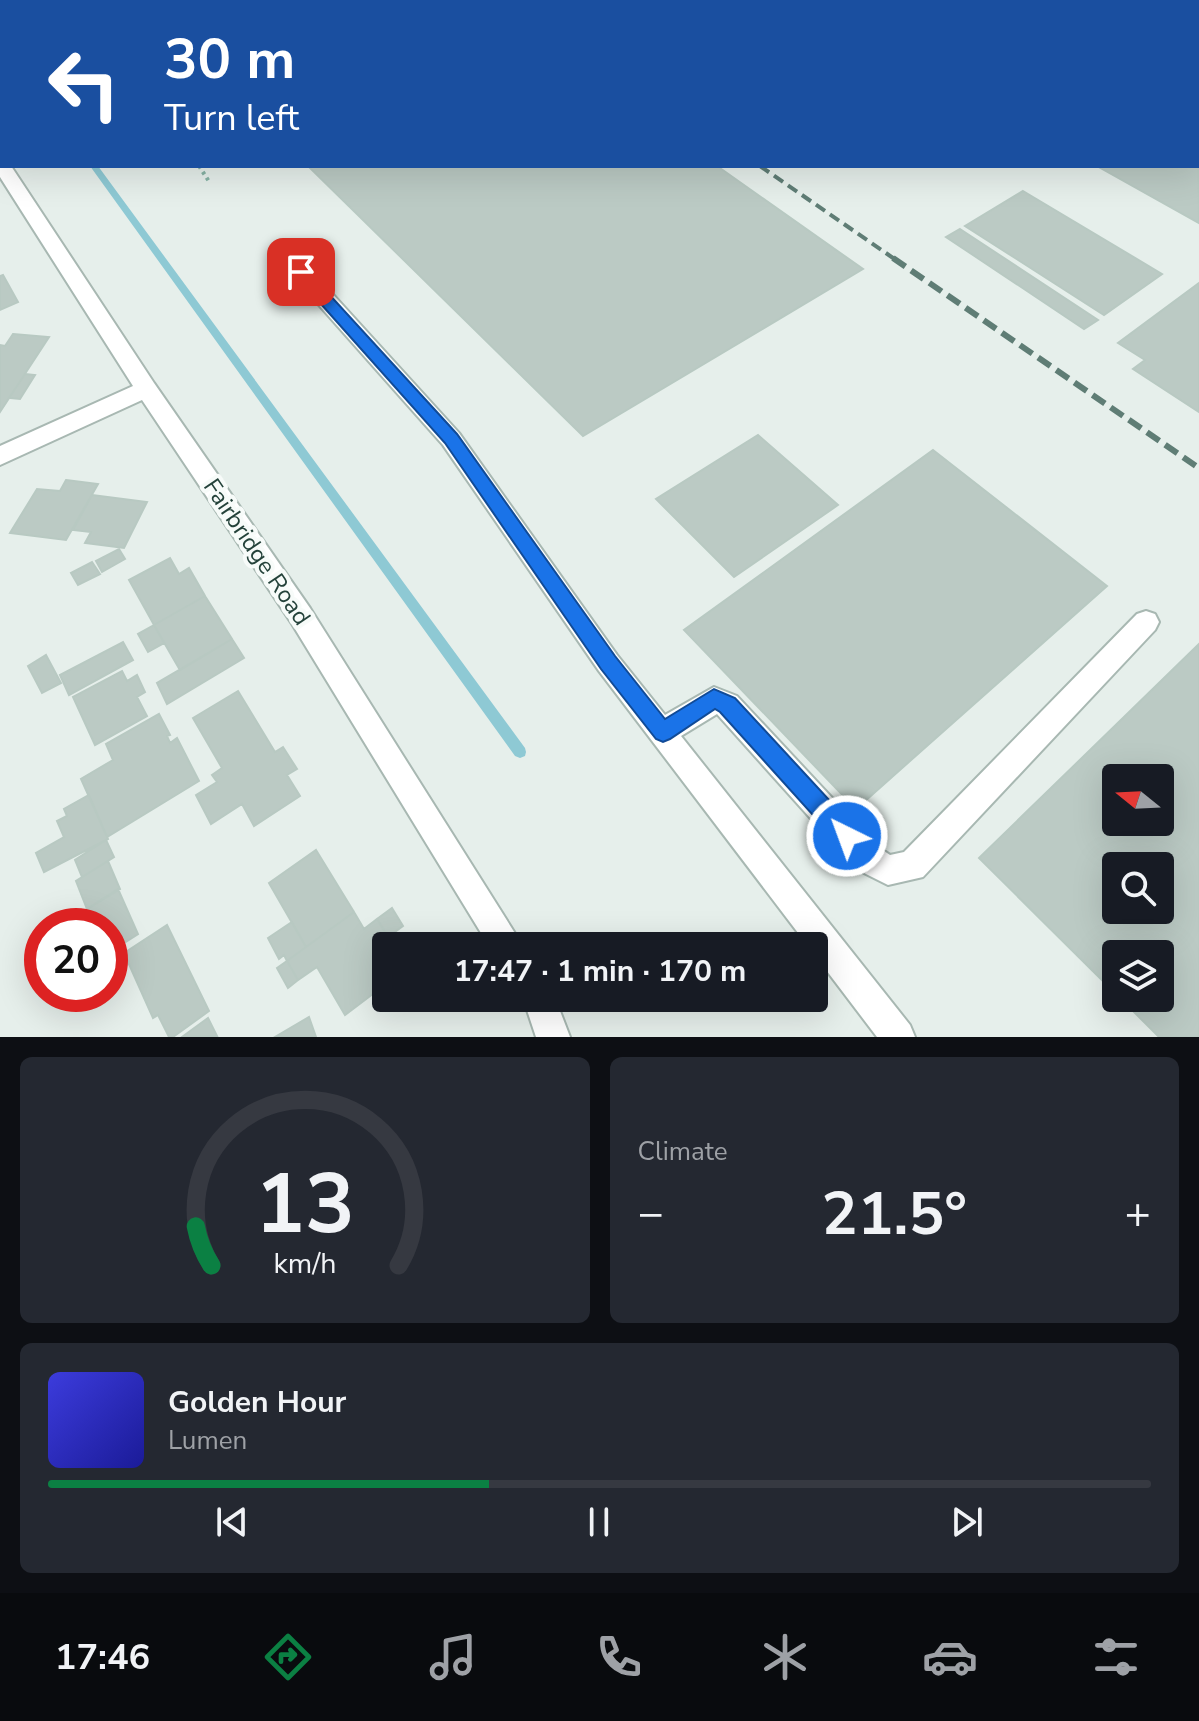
<!DOCTYPE html>
<meta charset="utf-8">
<style>
:root{--surface:#171b24;--page:#242831;--text:#f1f3f6;--muted:#9ea1a6;--line:#363941;--accent:#0b8043}
body{margin:0;font-family:"Nunito Sans",sans-serif;background:var(--page);color:var(--text);height:100vh;display:flex;flex-direction:column;font-size:30px;white-space:nowrap}
*{box-sizing:border-box;margin:0}
p{font-size:26px;color:var(--muted)}
.icon{flex:none;width:44px;height:44px;fill:none;stroke:currentColor;stroke-width:2;stroke-linecap:round;stroke-linejoin:round}
.map{position:relative;height:1037px;overflow:hidden}
.sheet{display:flex;flex-direction:column;gap:20px;padding:20px;background:#0d0f14;flex:1}
.sheet>*{flex:none}
.banner{position:absolute;left:0px;top:0px;width:1200px;height:168px;box-shadow:0 8px 32px #0002;background:#1a4fa0;color:#fff;overflow:hidden}
.needle{width:52px;rotate:288deg}
.buttons{position:absolute;left:1102px;top:764px;display:grid;gap:16px}
.buttons a{display:grid;place-items:center;width:72px;height:72px;border-radius:8px;background:var(--surface);box-shadow:0 8px 32px #0002;font-size:40px}
.speed{position:absolute;left:24px;top:908px;display:flex;gap:16px;font-size:40px;font-weight:700;text-align:center}
.speed>*{display:grid;place-content:center;width:104px;height:104px;border-radius:50%;background:var(--surface);box-shadow:0 8px 32px #0002;line-height:1}
.speed .limit{border:12px solid #d22;background:#fff;color:#111}
.pin{position:absolute;display:grid;place-items:center;width:68px;height:68px;color:#fff;margin:-34px;border-radius:16px;box-shadow:0 4px 12px #0006}
.me{position:absolute;width:88px;margin:-44px;rotate:318deg;stroke-linejoin:round;filter:drop-shadow(0 0 6px #0008)}
.turn{display:flex;align-items:center;gap:28px;height:168px;padding:0 32px;font-size:36px}
.turn .icon{width:104px;height:104px;stroke-width:2.5}
.turn b{display:block;font-size:56px;line-height:68px}
.big{font-size:60px;font-weight:700;line-height:1.1}
.sheet .widget{flex:1;display:flex;flex-direction:column;justify-content:center;gap:12px;min-width:0;padding:0 28px;border-radius:12px;background:var(--page)}
.sheet .dial{align-items:center;gap:0}
.dial svg{height:208px;overflow:visible;fill:none;stroke:var(--line);stroke-width:7;stroke-linecap:round;text-anchor:middle}
.dial text{fill:var(--text);stroke:none}
.song{display:flex;align-items:center;gap:24px}
.cover{width:96px;height:96px;border-radius:12px;background:linear-gradient(135deg,hsl(240 70% 55%),hsl(240 70% 35%))}
.played{height:8px;border-radius:4px;background:linear-gradient(90deg,var(--accent) 40%,var(--line) 40%)}
.keys{display:flex;justify-content:space-around;direction:ltr}
.heat{display:flex;justify-content:space-between;align-items:center;font-size:44px;direction:ltr}
.sheet .tiles{flex:1;display:grid;gap:20px;grid-template-columns:1fr 1fr}
.widget:last-child{grid-column:span 2}
.trip{position:absolute;left:372px;top:932px;width:456px;height:80px;border-radius:8px;background:var(--surface);box-shadow:0 8px 32px #0002;font-weight:700;line-height:80px;text-align:center}
.dock{display:flex;height:128px;justify-content:space-around;align-items:center;background:#090b0e;color:var(--muted)}
.dock .icon{width:56px;height:56px}
.dock .selected{color:var(--accent)}
.dock b{font-size:36px;color:var(--text)}
.map>svg:first-child{display:block}
.lines{fill:none;stroke-linecap:round;stroke-linejoin:round}
.stream{fill:#8ec9d4;fill-rule:evenodd}
.building{fill:#bbcac4;stroke:#b8c9c2;stroke-width:2;fill-rule:evenodd}
.minor-casing{stroke:#a8b8b2;stroke-width:4}
.path{stroke:#86b3a5;stroke-width:4;stroke-dasharray:3 4;stroke-linecap:butt}
.minor{fill:#fff;fill-rule:evenodd}
.rail-far1{stroke:#5f7d75;stroke-width:4;stroke-dasharray:11 6;stroke-linecap:butt}
.rail{stroke:#5f7d75;stroke-width:6;stroke-dasharray:15 7;stroke-linecap:butt}
.route{fill:#1a73e8;stroke:#114b97;stroke-width:2}
.labels{text-anchor:middle;dominant-baseline:central;stroke-width:8;stroke-linejoin:round;paint-order:stroke}
.street-label{font-size:24px;fill:#24423a;stroke:#f7fbf9}
</style>
<div class="map">
<svg width="1199" height="1037" viewBox="0 0 1199 1037">
<rect width="100%" height="100%" fill="#e6efeb"/>
<g class="lines">
<!-- stream -->
<path class="stream" d="M0,33H2V40H0Z
M90,166H98L525,748L526,752L525,756L520,758L515,756Z"/>
</g>
<!-- building -->
<path class="building" d="M675,0H759L754,2Z
M1198,134L1199,223L1097,166H1198Z
M308,166H717L863,269L583,436Z
M1023,191L1162,274L1104,315L965,226Z
M960,229L1098,320L1084,329L946,237Z
M3,275L18,302L0,310V276Z
M1199,283V412L1133,369L1145,360L1118,343Z
M13,334L49,337L0,412V345L5,346Z
M25,374L35,375L20,399L9,398Z
M758,435L838,505L734,577L656,499Z
M933,450L1107,586L856,809L684,630Z
M66,480L98,484L66,540L10,533L37,489L60,491Z
M92,495L147,502L124,548L85,543L91,532L73,530Z
M119,549L125,559L102,572L96,561Z
M170,558L179,574L189,568L205,596L154,625L129,580Z
M92,562L100,574L78,585L71,573Z
M205,596L232,639L180,670L154,625Z
M154,625L164,643L148,652L138,634Z
M232,639L244,658L167,704L157,683Z
M123,642L133,660L69,695L60,675Z
M1199,644V1037H1159L1120,998H1160V954H1116V994L979,858ZM1116,778H1160V822H1116ZM1116,866H1160V910H1116Z
M46,655L61,683L42,693L28,666Z
M122,671L127,681L137,675L145,692L137,697L147,716L95,745L73,697Z
M238,691L275,752L283,747L297,769L287,775L300,796L254,826L242,804L211,824L196,795L217,782L212,775L222,768L193,718Z
M159,714L170,735L167,736L170,743L177,738L199,781L107,837L81,779L113,760L106,744Z
M89,795L108,839L44,872L36,853L64,837L57,821L67,816L64,809Z
M106,840L114,857L82,877L75,860Z
M316,850L354,912L306,947L269,883Z
M108,861L120,889L87,909L76,881Z
M118,889L138,934L110,952V926H75L72,919Z
M392,908L403,926L388,937L377,919Z
M354,912L364,929L377,919L393,944L379,954L386,965V984L345,1015L317,967L298,980L287,961Z
M292,922L306,947L287,961L284,955L279,959L268,938Z
M167,925L209,1011L173,1037H169L158,1015L153,1018L124,953Z
M287,961L298,980L288,988L277,968Z
M309,1017L316,1037H275Z
M208,1018L217,1036L182,1037Z"/>
<g class="lines">
<defs>
<path id="minor" d="M984,0H1001L1002,2H985Z
M1034,0H1051L1052,2H1035Z
M1199,41V51L1198,52V42Z
M1198,70H1199V80H1198Z
M1198,98H1199V108H1198Z
M0,158L2,166H11L154,383L310,608L523,946H489L292,624L142,400L0,465V446L133,386L0,177Z
M301,265L308,267L459,433L617,655L665,715L714,687L737,696L878,847L890,855L904,852L1137,614L1146,611L1155,614L1159,622L1155,630L923,877L888,885L856,869L717,714L681,736L910,1025L915,1037H877L814,954V946H808L599,671L443,445L294,277L291,272Z
M523,998H555L570,1037H536Z"/>
</defs>
<!-- minor casing -->
<use href="#minor" class="minor-casing"/>
<!-- path -->
<path class="path" d="M52,0L55,2
M199,166L210,183"/>
<!-- minor -->
<use href="#minor" class="minor"/>
<!-- rail-far1 -->
<path class="rail-far1" d="M514,0L517,2
M531,0L534,2
M760,166L896,260"/>
<!-- rail -->
<path class="rail" d="M893,258L1199,468"/>
</g>
<!-- route -->
<path class="route" d="M301,267L306,269L457,434L615,656L665,719L714,689L735,698L855,828L859,836L855,844L847,847L839,844L720,712L715,709L670,739L663,742L656,739L601,669L445,443L296,276V269Z"/>
<g class="labels">
<!-- street labels -->
<g class="street-label">
<text transform="translate(257 552) rotate(56)">Fairbridge Road</text>
</g>
</g>
</svg>
<div class="buttons">
<a><svg class="needle" viewBox="-14 -14 28 28"><path d="M0-13l5 13h-10z" fill="#e53935"/><path d="M0 13l5-13h-10z" fill="#9ea1a6"/></svg></a>
<a><svg class="icon" aria-label="search" viewBox="0 0 24 24"><circle cx="10" cy="10" r="6"/><path d="M15 15l6 6"/></svg></a>
<a><svg class="icon" aria-label="layers" viewBox="0 0 24 24"><path d="M12 4l9 5-9 5-9-5zM3 14l9 5 9-5"/></svg></a>
</div>
<div class="speed"><div class="limit">20</div></div>
<div class="pin" style="left:301px;top:272px;background:#d93025"><svg class="icon" aria-label="arrive" viewBox="0 0 24 24"><path d="M6 21V4h12l-3 4 3 4H6"/></svg></div>
<svg class="me" style="left:847px;top:836px" viewBox="-20 -20 40 40"><circle r="17" fill="#1a73e8" stroke="#fff" stroke-width="3"/><path d="M0-11L8 9 0 5-8 9z" fill="#fff"/></svg>
<div class="trip">17:47 · 1 min · 170 m</div>
<div class="banner">
<div class="turn"><svg class="icon" aria-label="left" viewBox="0 0 24 24"><path d="M17 20v-9H6M10 6l-5 5 5 5"/></svg><div><b>30 m</b>Turn left</div></div>
</div>
</div>
<section class="sheet">
<div class="tiles">
<div class="widget dial"><svg viewBox="0 0 100 80">
<path d="M14 69A42 42 0 1 1 86 69"/>
<path d="M14 69A42 42 0 0 1 8 54" stroke="#0b8043"/>
<text x="50" y="56" font-size="32" font-weight="700">13</text>
<text x="50" y="72" font-size="11">km/h</text>
</svg></div>
<div class="widget"><p>Climate</p>
<div class="heat"><a>−</a><b class="big">21.5°</b><a>+</a></div>
</div>
<div class="widget">
<div class="song"><i class="cover"></i><div><b>Golden Hour</b><p>Lumen</p></div></div>
<div class="played"></div>
<div class="keys"><svg class="icon" aria-label="previous" viewBox="0 0 24 24"><path d="M18 5L8 12l10 7zM5 5v14"/></svg><svg class="icon" aria-label="pause" viewBox="0 0 24 24"><path d="M8 5v14M16 5v14"/></svg><svg class="icon" aria-label="next" viewBox="0 0 24 24"><path d="M6 5l10 7-10 7zM19 5v14"/></svg></div>
</div>
</div>
</section>
<nav class="dock">
<b>17:46</b>
<svg class="icon selected" aria-label="directions" viewBox="0 0 24 24"><path d="M12 3l9 9-9 9-9-9zM9 14v-3h6M13 9l2 2-2 2"/></svg>
<svg class="icon" aria-label="music" viewBox="0 0 24 24"><path d="M9 18V5l10-2v13"/><circle cx="6" cy="18" r="3"/><circle cx="16" cy="16" r="3"/></svg>
<svg class="icon" aria-label="phone" viewBox="0 0 24 24"><path d="M5 4h4l2 5-3 2q2 4 5 5l2-3 5 2v4C11 20 4 13 5 4z"/></svg>
<svg class="icon" aria-label="climate" viewBox="0 0 24 24"><path d="M12 3v18M4 7l16 10M4 17L20 7"/></svg>
<svg class="icon" aria-label="car" viewBox="0 0 24 24"><path d="M5 17H2v-5l4-1 3-4h7l3 4 3 1v5h-3M9 17h6M6 11h13"/><circle cx="7" cy="17" r="2"/><circle cx="17" cy="17" r="2"/></svg>
<svg class="icon" aria-label="filters" viewBox="0 0 24 24"><path d="M4 7h16M4 17h16"/><circle cx="9" cy="7" r="2"/><circle cx="15" cy="17" r="2"/></svg>
</nav>
